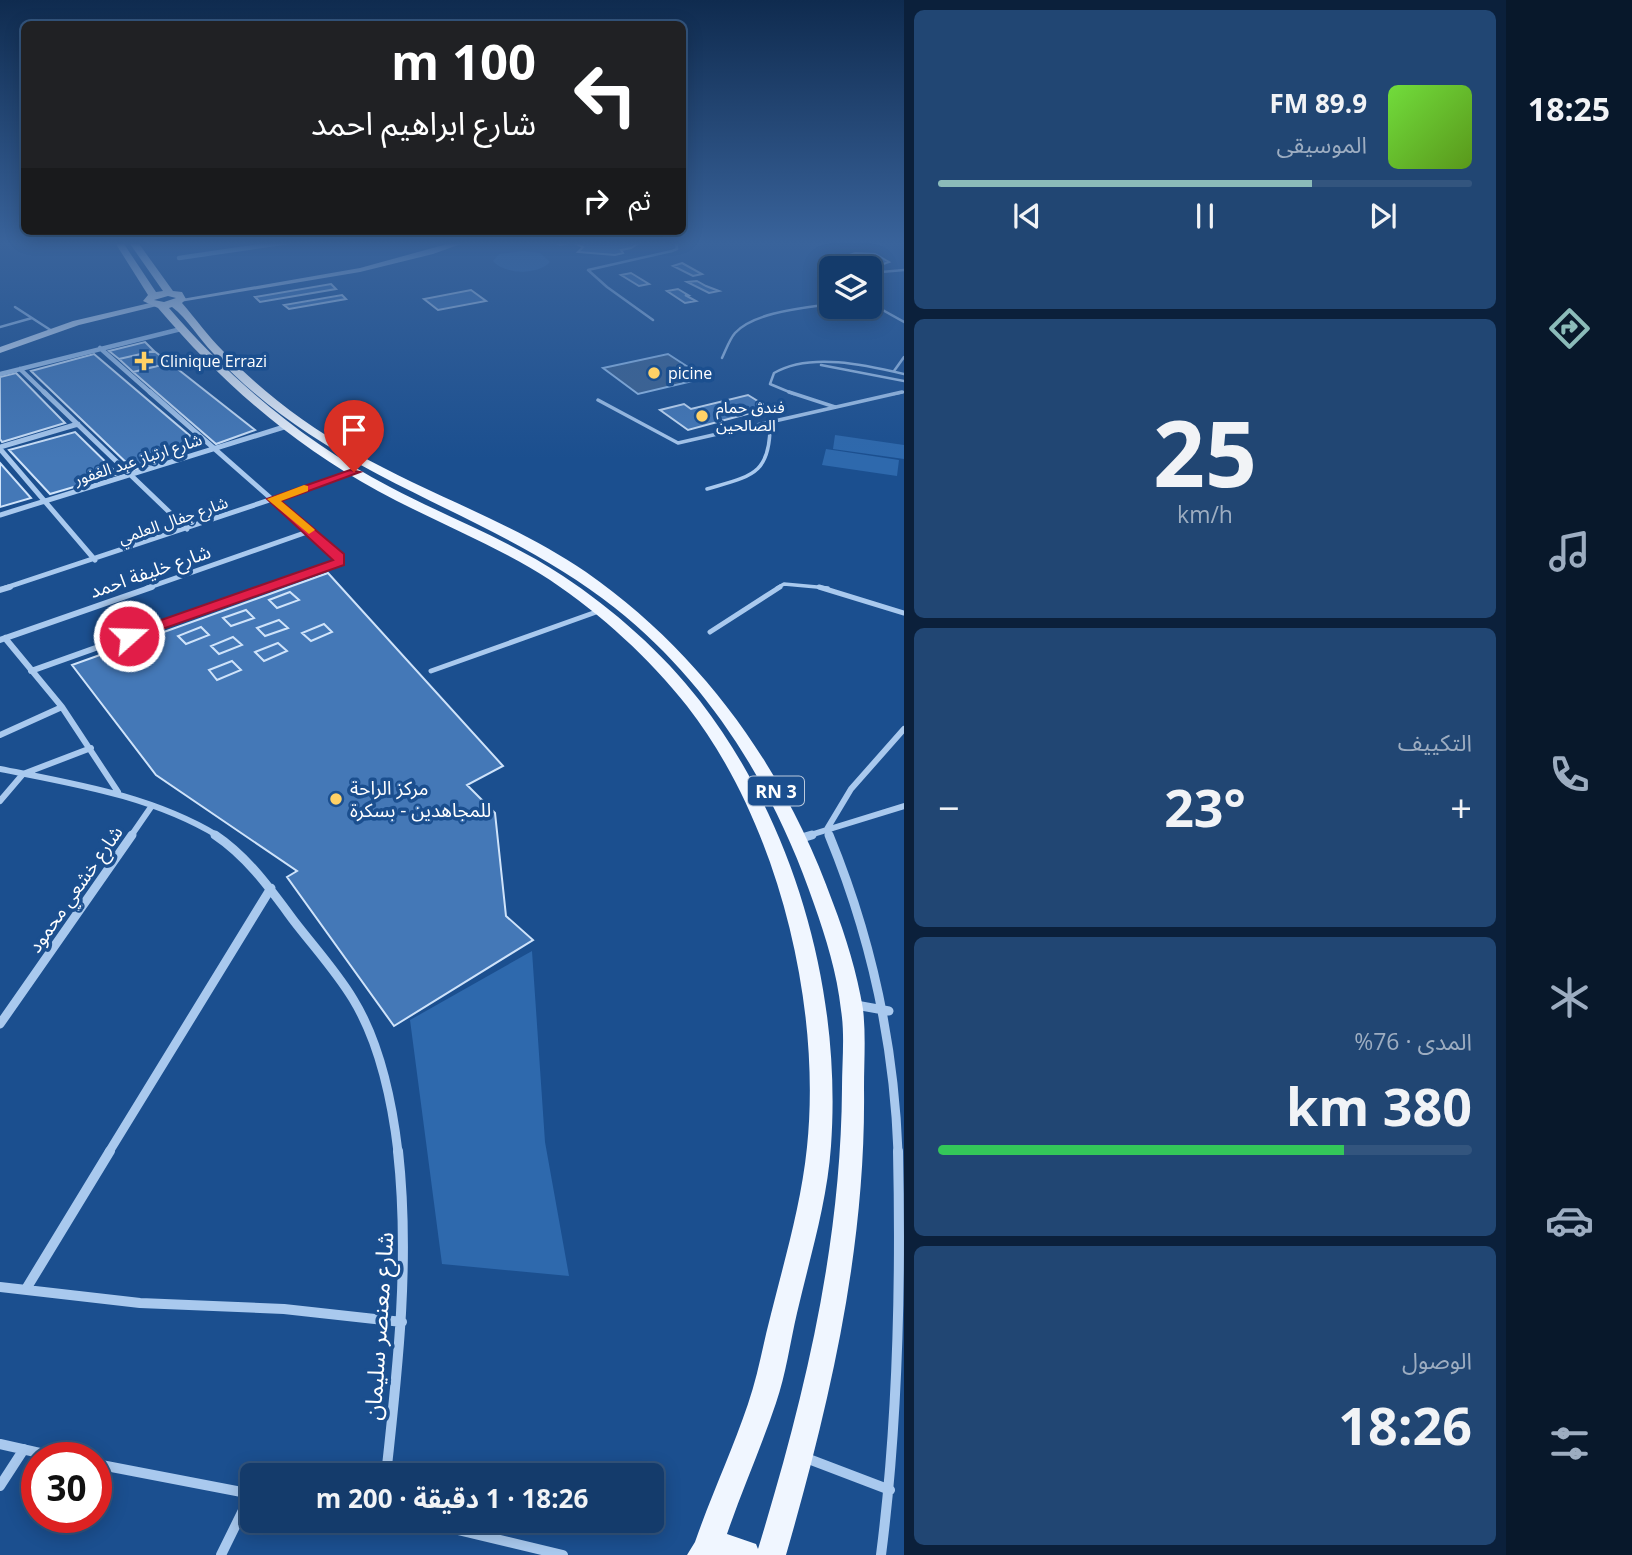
<!DOCTYPE html>
<html lang="ar">
<meta charset="utf-8">
<style>
:root{--surface:#143b6b;--page:#214673;--text:#f1f3f6;--muted:#9dadc1;--line:#33557e;--accent:#8bbbb9}
body{margin:0;font-family:"Open Sans","Noto Sans Arabic",sans-serif;background:var(--page);color:var(--text);direction:rtl;height:100vh;display:flex;flex-direction:column;font-size:26px;white-space:nowrap}
*{box-sizing:border-box;margin:0}
p{font-size:23px;color:var(--muted)}
.icon{flex:none;width:38px;height:38px;fill:none;stroke:currentColor;stroke-width:2;stroke-linecap:round;stroke-linejoin:round}
.map{position:relative;flex:1;overflow:hidden;direction:ltr}
.sheet{display:flex;flex-direction:column;gap:10px;padding:10px;background:#0b203b;width:602px}
.sheet>*{flex:none}
.banner{position:absolute;left:21px;top:21px;width:665px;height:214px;border-radius:10px;box-shadow:0 4px 18px #0003,0 0 0 2px var(--line);direction:rtl;background:#202124;color:#fff;overflow:hidden}
.tools{position:absolute;left:819px;top:256px;display:grid;gap:14px}
.tools a{display:grid;place-items:center;width:63px;height:63px;border-radius:10px;background:var(--surface);box-shadow:0 4px 18px #0003,0 0 0 2px var(--line);font-size:35px}
.speed{position:absolute;left:21px;top:1442px;display:flex;gap:14px;font-size:35px;font-weight:700;text-align:center}
.speed>*{display:grid;place-content:center;width:91px;height:91px;border-radius:50%;background:var(--surface);box-shadow:0 4px 18px #0003,0 0 0 2px var(--line);line-height:1}
.speed .limit{border:10px solid #d22;background:#fff;color:#111}
.pin{position:absolute;display:grid;place-items:center;width:60px;height:60px;color:#fff;margin:-72px -30px;border-radius:50% 50% 50% 0;rotate:-45deg;box-shadow:0 0 7px #0007}
.pin .icon{rotate:45deg}
.me{position:absolute;width:77px;margin:-38px;rotate:70deg;stroke-linejoin:round;filter:drop-shadow(0 0 5px #0008)}
.turn{display:flex;align-items:center;gap:24px;height:147px;padding:0 35px;font-size:32px}
.turn .icon{width:91px;height:91px;stroke-width:2.5}
.turn b{display:block;font-size:49px;line-height:60px}
.then{display:flex;align-items:center;height:66px;padding:0 35px;background:#0003;gap:14px;font-size:26px}
.big{font-size:52px;font-weight:700;line-height:1.1}
.sheet .tile{flex:1;display:flex;flex-direction:column;justify-content:center;gap:10px;min-width:0;padding:0 24px;border-radius:10px;background:var(--page)}
.sheet .dial{align-items:center;gap:0}
.dial b{font-size:91px;line-height:1}
.song{display:flex;align-items:center;gap:21px}
.cover{width:84px;height:84px;border-radius:10px;background:linear-gradient(135deg,hsl(100 70% 55%),hsl(90 70% 35%))}
.played{height:7px;border-radius:4px;background:linear-gradient(90deg,var(--accent) 70%,var(--line) 70%)}
.keys{display:flex;justify-content:space-around;direction:ltr}
.heat{display:flex;justify-content:space-between;align-items:center;font-size:38px;direction:ltr}
.charge{height:10px;border-radius:5px;background:linear-gradient(90deg,#34c759 76%,var(--line) 0)}
.trip{position:absolute;left:240px;top:1463px;width:424px;height:70px;border-radius:10px;background:var(--surface);box-shadow:0 4px 18px #0003,0 0 0 2px var(--line);font-weight:700;line-height:70px;text-align:center;direction:rtl}
main{display:flex;flex:1;min-height:0}
.tab-bar{display:flex;flex-direction:column;width:126px;justify-content:space-around;align-items:center;background:#08182b;color:var(--muted)}
.tab-bar .icon{width:49px;height:49px}
.tab-bar .current{color:var(--accent)}
.tab-bar b{font-size:32px;color:var(--text)}
.map>svg:first-child{display:block}
.green{fill:#2e69ad}
.water{fill:#3c6290;stroke:#9cc4f0;stroke-width:2}
.building{fill:#4478b7;stroke:#cfe3fa;stroke-width:2}
.lines{fill:none;stroke-linecap:round;stroke-linejoin:round}
.lane-far2{stroke:#a9c9ee;stroke-width:2.5}
.lane-far1{stroke:#a9c9ee;stroke-width:3.5}
.lane{stroke:#a9c9ee;stroke-width:5}
.street-far4{stroke:#a9c9ee;stroke-width:4.5}
.street-far3{stroke:#a9c9ee;stroke-width:5}
.street-far2{stroke:#a9c9ee;stroke-width:6}
.street-far1{stroke:#a9c9ee;stroke-width:9}
.street{stroke:#a9c9ee;stroke-width:10}
.secondary{fill:#d6e6fa;fill-rule:evenodd}
.primary{fill:#f0f6ff;fill-rule:evenodd}
.route{fill:#e11d48;stroke:#92132f;stroke-width:2}
.slow{fill:#f59e0b}
.poi-dot{fill:#ffd166;stroke:#1b4f8f;stroke-width:2.5}
.labels{text-anchor:middle;dominant-baseline:central;stroke-width:7;stroke-linejoin:round;paint-order:stroke}
.far-poi-label{font-size:16px;fill:#fff;stroke:#1b4f8f;text-anchor:start}
.far-street-label{font-size:16px;fill:#fff;stroke:#1b4f8f}
.shield{fill:#1b4f8f;stroke:#bbcadd;stroke-width:2}
.shield-label{font-size:18px;font-weight:bold;fill:#fff}
.street-label{font-size:19px;fill:#fff;stroke:#1b4f8f}
.poi-label{font-size:19px;fill:#fff;stroke:#1b4f8f;text-anchor:start}
.near-street-label{font-size:23px;fill:#fff;stroke:#1b4f8f}
</style>
<main>
<nav class="tab-bar">
<b>18:25</b>
<svg class="icon current" aria-label="directions" viewBox="0 0 24 24"><path d="M12 3l9 9-9 9-9-9zM9 14v-3h6M13 9l2 2-2 2"/></svg>
<svg class="icon" aria-label="music" viewBox="0 0 24 24"><path d="M9 18V5l10-2v13"/><circle cx="6" cy="18" r="3"/><circle cx="16" cy="16" r="3"/></svg>
<svg class="icon" aria-label="phone" viewBox="0 0 24 24"><path d="M5 4h4l2 5-3 2q2 4 5 5l2-3 5 2v4C11 20 4 13 5 4z"/></svg>
<svg class="icon" aria-label="climate" viewBox="0 0 24 24"><path d="M12 3v18M4 7l16 10M4 17L20 7"/></svg>
<svg class="icon" aria-label="car" viewBox="0 0 24 24"><path d="M5 17H2v-5l4-1 3-4h7l3 4 3 1v5h-3M9 17h6M6 11h13"/><circle cx="7" cy="17" r="2"/><circle cx="17" cy="17" r="2"/></svg>
<svg class="icon" aria-label="filters" viewBox="0 0 24 24"><path d="M4 7h16M4 17h16"/><circle cx="9" cy="7" r="2"/><circle cx="15" cy="17" r="2"/></svg>
</nav>
<section class="sheet">
<div class="tile">
<div class="song"><i class="cover"></i><div><b>89.9 FM</b><p>الموسيقى</p></div></div>
<div class="played"></div>
<div class="keys"><svg class="icon" aria-label="previous" viewBox="0 0 24 24"><path d="M18 5L8 12l10 7zM5 5v14"/></svg><svg class="icon" aria-label="pause" viewBox="0 0 24 24"><path d="M8 5v14M16 5v14"/></svg><svg class="icon" aria-label="next" viewBox="0 0 24 24"><path d="M6 5l10 7-10 7zM19 5v14"/></svg></div>
</div>
<div class="tile dial"><b>25</b><p>km/h</p></div>
<div class="tile"><p>التكييف</p>
<div class="heat"><a>−</a><b class="big">23°</b><a>+</a></div>
</div>
<div class="tile"><p>المدى · 76%</p><b class="big">380 km</b><div class="charge"></div></div>
<div class="tile"><p>الوصول</p><b class="big">18:26</b></div>
</section>
<div class="map">
<svg width="904" height="1555" viewBox="0 0 904 1555">
<rect width="100%" height="100%" fill="#1b4f8f"/>
<!-- green -->
<path class="green" d="M523,251L540,253L550,262C538,275 505,275 493,261L499,254Z
M835,435L904,445V459L833,449Z
M826,449L899,460L897,476L822,465Z
M532,951L545,1142L569,1276L442,1264L410,1020Z"/>
<!-- water -->
<path class="water" d="M668,354L705,378L638,394L603,368Z"/>
<!-- building -->
<path class="building" d="M553,241H656L657,242L639,243L631,248L621,250L623,253L615,255L578,252L583,247L572,242L560,245Z
M855,253L875,254L889,262L875,267L857,265L847,259V256Z
M682,263L702,274L693,276L673,266Z
M631,273L649,284L639,286L621,275Z
M697,281L706,286L719,291L709,293L687,282Z
M331,284L336,289L260,302L255,297Z
M678,289L688,295H685L696,301L685,303L667,291Z
M471,290L486,301L438,310L424,299Z
M342,295L346,299L289,309L284,305Z
M145,342L154,351L119,359L109,351Z
M154,351L170,363L133,372L119,359Z
M94,354L202,446L134,470L31,371Z
M170,363L255,430L216,444L133,372Z
M16,373L65,423L2,442L0,439V377Z
M748,395L769,408L688,430L660,410L684,404L691,409Z
M75,432L118,474L50,494L9,450Z
M0,463L31,498L0,507Z
M328,573L503,766L467,785L495,813L506,916L533,940L394,1026L287,877L297,871L156,775L72,665Z
M290,592L299,600L277,608L269,600Z
M246,610L254,618L231,626L223,618Z
M279,620L288,628L265,636L257,628Z
M324,624L332,632L311,641L302,633Z
M201,627L209,635L186,644L178,636Z
M233,637L242,645L219,654L211,646Z
M278,643L287,651L264,661L255,652Z
M232,661L241,670L217,680L209,670Z"/>
<g class="lines">
<!-- lane-far2 -->
<path class="lane-far2" d="M828,273H831
M870,273L904,270
M870,303L904,322
M15,307L52,331
M653,320L607,287L588,270L672,251L677,249L676,241
M0,327L32,318
M722,358C726,350 729,340 735,333C754,312 804,308 831,304
M821,365L904,381
M894,371L904,357
M794,394L770,384L774,373C810,352 866,365 904,374
M894,394L904,392"/>
<!-- lane-far1 -->
<path class="lane-far1" d="M789,392L835,407
M598,400L678,443L902,392
M707,489C751,476 771,475 770,423
M777,588L784,584L828,588"/>
<!-- lane -->
<path class="lane" d="M819,587L904,613
M710,632L780,587
M431,671L599,611"/>
<!-- street-far4 -->
<path class="street-far4" d="M179,258L295,241
M100,348L152,394
M20,369L46,394
M0,374L181,329"/>
<!-- street-far3 -->
<path class="street-far3" d="M44,392L187,529
M150,392L341,560L262,588
M0,447L78,424
M0,449L95,560
M0,515L284,427
M5,588L354,472
M147,588L310,531"/>
<!-- street-far2 -->
<path class="street-far2" d="M0,590L10,587
M5,638L62,707L118,792
M0,640L152,587
M31,671L267,587
M0,735L62,707
M0,769C75,784 152,796 218,836
M0,801L23,774L91,748
M131,836L151,807
M807,836L904,806
M830,836L827,829L851,789L904,729"/>
<!-- street-far1 -->
<path class="street-far1" d="M215,835C248,857 271,890 294,921C314,947 336,971 353,999C380,1043 392,1101 398,1152
M829,835C871,937 894,1042 898,1152
M798,839L812,835
M856,1005L889,1011
M0,1024L132,835
M109,1152L271,888"/>
<!-- street -->
<path class="street" d="M0,1287L140,1303L284,1309L402,1322
M26,1289L110,1151
M0,1444L62,1458
M806,1458L890,1490
M96,1464L252,1494
M386,1475C398,1367 410,1259 398,1151
M0,1486L24,1449
M420,1521L563,1555
M221,1555L251,1494
M881,1555C898,1422 901,1285 898,1151"/>
<!-- secondary -->
<path class="secondary" d="M458,241H469L433,254L360,272L180,302L176,300L360,268Z
M154,302H157V306L79,325L0,353V347L73,321Z"/>
<!-- primary -->
<path class="primary" d="M114,241H122L156,292L163,291L128,241H137L173,291L182,292L186,299L182,303C196,319 208,336 223,351C261,391 306,425 354,452C430,495 514,523 586,572C703,654 785,769 833,903C846,937 857,973 863,1009C866,1035 864,1062 864,1088C866,1248 830,1402 786,1555H687L695,1542C711,1496 732,1451 748,1404C758,1375 763,1344 771,1314C785,1258 801,1205 807,1147C822,1003 777,821 687,706C649,658 602,615 550,580C496,545 435,522 378,491C292,444 221,382 158,308L143,301L148,295ZM168,296L176,298L164,302L154,300ZM172,307C188,319 199,339 213,353C241,384 274,411 309,434C408,499 522,534 615,608C711,684 775,790 814,904C826,938 837,973 841,1010C845,1035 842,1062 842,1088C841,1246 804,1399 758,1549L756,1544L727,1534C742,1490 761,1448 776,1403C786,1374 790,1343 797,1313C810,1257 827,1203 831,1146C842,991 795,824 700,701C662,652 614,610 563,576C509,540 447,517 390,487C304,442 232,381 169,308Z"/>
</g>
<!-- sky -->
<linearGradient id="sky" x2="0" y2="1"><stop stop-color="#0f2b4f"/><stop offset="0.53" stop-color="#39639b"/><stop offset="1" stop-color="#39639b" stop-opacity="0"/></linearGradient>
<rect width="904" height="459" fill="url(#sky)"/>
<!-- route -->
<path class="route" d="M350,470L360,472L281,501L344,554V565L134,639H124V633L333,560L267,499Z"/>
<!-- slow -->
<path class="slow" d="M304,485L308,486V491L281,501L313,528L315,530L309,534L267,499Z"/>
<!-- markers -->
<g class="poi-dot">
<path d="M140.5 350.5h7v7h7v7h-7v7h-7v-7h-7v-7h7z"/>
<circle cx="654" cy="373" r="7"/>
<circle cx="702" cy="416" r="7"/>
<circle cx="336" cy="799" r="7"/>
</g>
<g class="labels">
<!-- far-poi labels -->
<g class="far-poi-label">
<text x="160" y="361">Clinique Errazi</text>
<text x="668" y="373">picine</text>
<text x="716" y="407">فندق حمام<tspan x="716" dy="18">الصالحين</tspan></text>
</g>
<!-- far-street labels -->
<g class="far-street-label">
<text transform="translate(138 459) rotate(-18)">شارع ارتباز عبد الغفور</text>
<text transform="translate(173 520) rotate(-19)">شارع جفال العلمي</text>
</g>
<!-- shield labels -->
<rect class="shield" x="748" y="776.5" width="56" height="29" rx="5"/>
<g class="shield-label">
<text x="776" y="791">RN 3</text>
</g>
<!-- street labels -->
<g class="street-label">
<text transform="translate(150 571) rotate(-19)">شارع خليفة احمد</text>
<text transform="translate(75 889) rotate(-55)">شارع خشعي محمود</text>
</g>
<!-- poi labels -->
<g class="poi-label">
<text x="350" y="788">مركز الراحة<tspan x="350" dy="22">للمجاهدين - بسكرة</tspan></text>
</g>
<!-- near-street labels -->
<g class="near-street-label">
<text transform="translate(378 1326) rotate(-86)">شارع معنصر سليمان</text>
</g>
</g>
</svg>
<div class="tools">
<a><svg class="icon" aria-label="layers" viewBox="0 0 24 24"><path d="M12 4l9 5-9 5-9-5zM3 14l9 5 9-5"/></svg></a>
</div>
<div class="speed"><div class="limit">30</div></div>
<div class="pin" style="left:354px;top:472px;background:#d93025"><svg class="icon" aria-label="arrive" viewBox="0 0 24 24"><path d="M6 21V4h12l-3 4 3 4H6"/></svg></div>
<svg class="me" style="left:129px;top:636px" viewBox="-20 -20 40 40"><circle r="17" fill="#e11d48" stroke="#fff" stroke-width="3"/><path d="M0-11L8 9 0 5-8 9z" fill="#fff"/></svg>
<div class="trip">18:26 · 1 دقيقة · 200 m</div>
<div class="banner">
<div class="turn"><svg class="icon" aria-label="left" viewBox="0 0 24 24"><path d="M17 20v-9H6M10 6l-5 5 5 5"/></svg><div><b>100 m</b>شارع ابراهيم احمد</div></div>
<div class="then">ثم<svg class="icon" aria-label="right" viewBox="0 0 24 24"><path d="M7 20v-9h11M14 6l5 5-5 5"/></svg></div>
</div>
</div>
</main>
